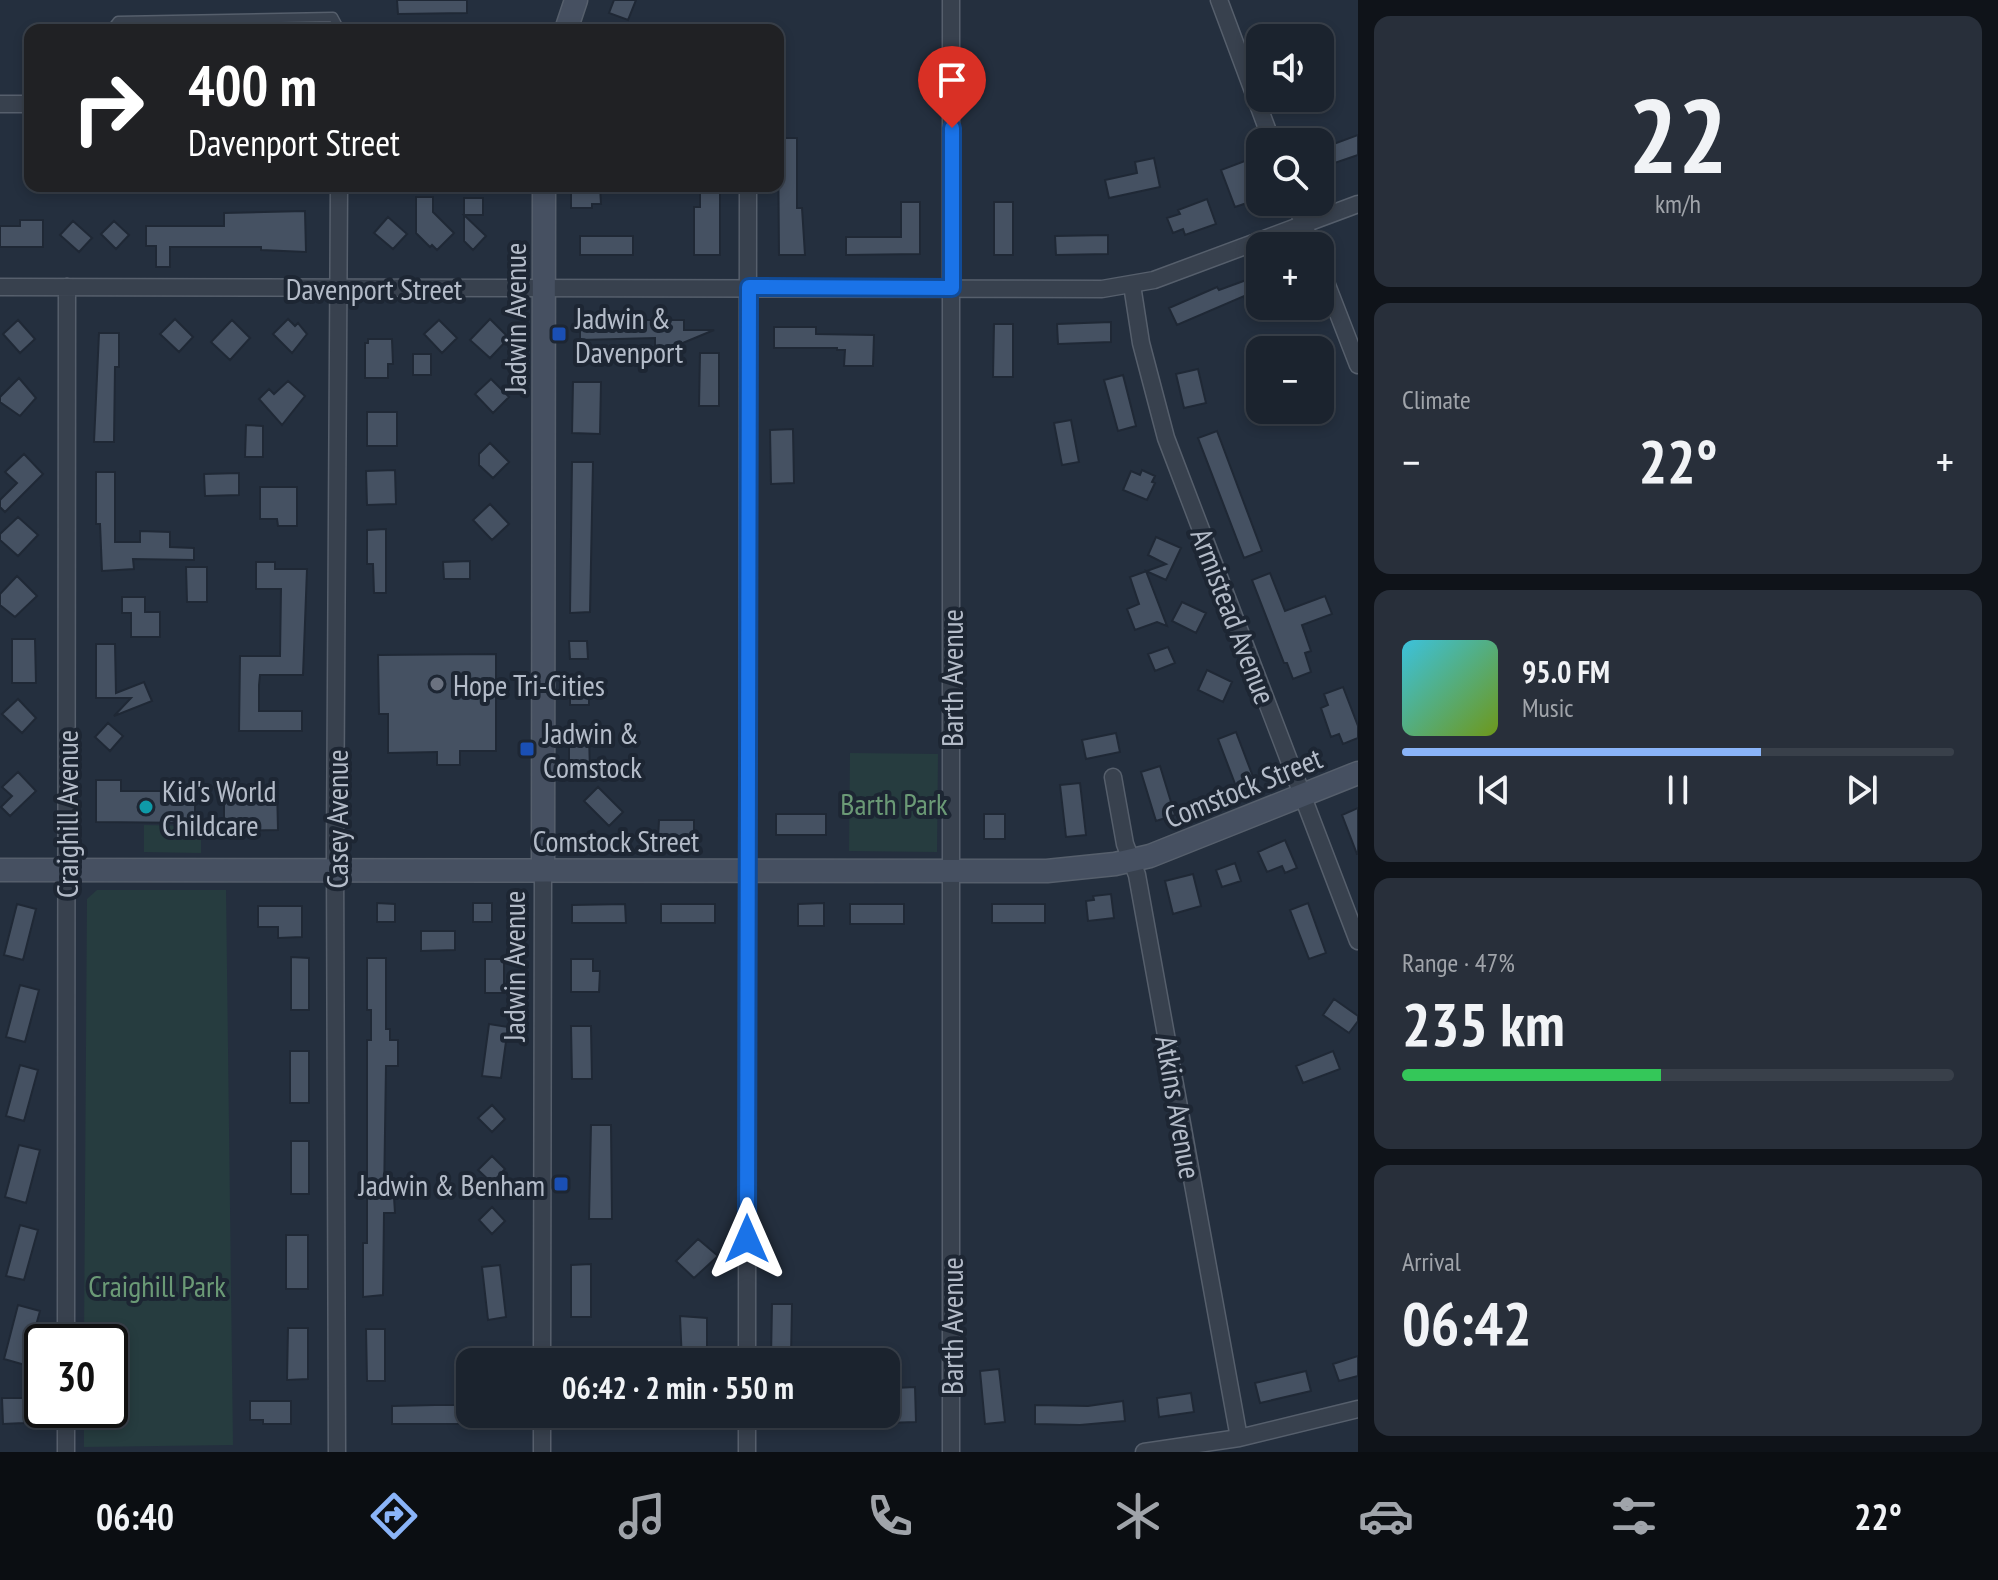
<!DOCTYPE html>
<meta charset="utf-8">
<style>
:root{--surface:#1b232e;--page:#282f3a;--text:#f1f3f6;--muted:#a0a4aa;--line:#39404a;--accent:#8ab4f8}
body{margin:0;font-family:"PT Sans Narrow",sans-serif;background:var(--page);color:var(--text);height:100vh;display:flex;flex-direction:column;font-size:30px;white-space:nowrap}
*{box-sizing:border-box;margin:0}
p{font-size:26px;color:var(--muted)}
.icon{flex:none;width:44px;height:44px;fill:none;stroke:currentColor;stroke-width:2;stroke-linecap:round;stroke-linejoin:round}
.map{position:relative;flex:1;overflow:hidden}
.panel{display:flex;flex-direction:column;gap:16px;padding:16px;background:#0f1319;width:640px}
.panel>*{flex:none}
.banner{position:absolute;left:24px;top:24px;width:760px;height:168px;border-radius:16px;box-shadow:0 4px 12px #0003,0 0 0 2px var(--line);background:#202124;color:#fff;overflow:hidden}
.buttons{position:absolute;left:1246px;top:24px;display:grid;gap:16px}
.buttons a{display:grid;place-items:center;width:88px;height:88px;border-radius:16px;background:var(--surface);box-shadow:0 4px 12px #0003,0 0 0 2px var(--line);font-size:40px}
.speed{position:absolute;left:24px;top:1324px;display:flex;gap:16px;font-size:40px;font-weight:700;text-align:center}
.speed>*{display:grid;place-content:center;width:104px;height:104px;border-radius:50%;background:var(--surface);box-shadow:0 4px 12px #0003,0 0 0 2px var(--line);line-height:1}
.speed .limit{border:4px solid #111;border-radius:12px;background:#fff;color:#111}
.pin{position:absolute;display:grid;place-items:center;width:68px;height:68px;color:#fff;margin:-82px -34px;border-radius:50% 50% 50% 0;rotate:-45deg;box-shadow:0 0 8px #0007}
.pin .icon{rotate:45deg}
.me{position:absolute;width:88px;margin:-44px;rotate:0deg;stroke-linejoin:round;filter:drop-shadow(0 0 6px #0008)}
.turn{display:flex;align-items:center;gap:28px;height:168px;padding:0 32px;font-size:36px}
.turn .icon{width:104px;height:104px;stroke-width:2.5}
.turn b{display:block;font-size:56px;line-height:68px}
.big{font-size:60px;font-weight:700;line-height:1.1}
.panel .card{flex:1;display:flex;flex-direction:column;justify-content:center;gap:12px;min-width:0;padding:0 28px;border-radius:16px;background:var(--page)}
.panel .dial{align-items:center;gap:0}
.dial b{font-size:104px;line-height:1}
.song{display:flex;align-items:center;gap:24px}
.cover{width:96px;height:96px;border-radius:12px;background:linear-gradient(135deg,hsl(190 70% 55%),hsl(80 70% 35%))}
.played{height:8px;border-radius:4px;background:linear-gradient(90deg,var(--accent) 65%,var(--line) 65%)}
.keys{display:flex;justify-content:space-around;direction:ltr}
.heat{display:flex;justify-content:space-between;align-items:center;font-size:44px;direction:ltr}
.charge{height:12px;border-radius:6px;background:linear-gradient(90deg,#34c759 47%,var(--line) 0)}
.trip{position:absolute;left:456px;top:1348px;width:444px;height:80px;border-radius:16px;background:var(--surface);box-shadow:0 4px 12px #0003,0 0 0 2px var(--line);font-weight:700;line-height:80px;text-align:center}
.menu{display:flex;height:128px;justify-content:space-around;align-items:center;background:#0b0e12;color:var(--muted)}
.menu .icon{width:56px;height:56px}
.menu .on{color:var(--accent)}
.menu b{font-size:36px;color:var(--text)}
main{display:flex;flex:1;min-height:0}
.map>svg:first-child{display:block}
.green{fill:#263c3f}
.building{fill:#455162;stroke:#1f2835;stroke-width:2}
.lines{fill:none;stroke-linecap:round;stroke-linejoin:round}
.lane-casing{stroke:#565f6c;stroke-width:11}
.street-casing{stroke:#565f6c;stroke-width:19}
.secondary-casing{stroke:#565f6c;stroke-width:25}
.lane{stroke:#38414e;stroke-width:8}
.street{stroke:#38414e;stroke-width:16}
.secondary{stroke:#465061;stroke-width:22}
.route-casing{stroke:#114b97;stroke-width:20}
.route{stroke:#1a73e8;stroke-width:14}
.transit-dot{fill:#1a4fb4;stroke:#1d2633;stroke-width:3}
.worship-dot{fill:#6b7280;stroke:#1d2633;stroke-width:3}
.culture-dot{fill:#0f9aa8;stroke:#1d2633;stroke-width:3}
.labels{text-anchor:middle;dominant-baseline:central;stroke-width:8;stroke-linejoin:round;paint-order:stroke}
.street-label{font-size:30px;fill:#b4bcc9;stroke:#1d2633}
.poi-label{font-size:30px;fill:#b4bcc9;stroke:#1d2633;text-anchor:start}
.park-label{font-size:30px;fill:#6b9a76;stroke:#1d2633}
</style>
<main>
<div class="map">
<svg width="1358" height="1452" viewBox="0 0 1358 1452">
<rect width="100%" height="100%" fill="#242f3e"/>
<!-- green -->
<path class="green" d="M850,753L938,754L937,852L849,851Z
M144,825L190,826L201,838V853L144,852Z
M97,890H226L233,1445L84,1447V1410H110V1342H84L87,899Z"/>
<!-- building -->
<path class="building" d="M397,0H467V13L398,14Z
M614,0H636L628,20L609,13Z
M1358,135V155L1323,167L1320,149Z
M778,138H797V208H802L805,255H779Z
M1154,158L1160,187L1109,198L1105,180L1137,173L1135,162Z
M1250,159L1256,174L1260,172V194L1246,199L1247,203L1235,207L1221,170Z
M571,186H600L601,204H592V208H571Z
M700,186H720V255H694V207H700Z
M416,197H433V212L454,233L437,250L432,245L430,247L416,233Z
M464,198H483V215H464L486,236L473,250L464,241Z
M1207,199L1216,224L1185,235L1183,229L1173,233L1167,218L1180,214L1178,210Z
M901,202H920V254L846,255V237H901Z
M994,202H1013V255H994Z
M305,211L306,252L261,250V247H170V267H156V246H146V226H224V213Z
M388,217L407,234L393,249L374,233Z
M20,220H43V247H0V226H20Z
M73,221L92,238L79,252L60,235Z
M114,221L129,235L116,249L101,234Z
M1108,235V254L1056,255L1055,236Z
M580,236H633V255H580Z
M1260,275V298L1246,303L1244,296L1177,325L1169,308L1217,287L1219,290Z
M175,319L193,337L179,352L160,334Z
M288,319L295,326L298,323L307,334L292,353L273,334Z
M490,319L509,338L490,358L470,340Z
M18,320L35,339L20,353L3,334Z
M232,320L250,338L230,360L211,342Z
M439,320L457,338L442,353L424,334Z
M580,320H684V330H714L666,350H655V338L580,340Z
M1111,322V342L1058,344L1057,324Z
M994,324H1013V377H993Z
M774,327H816V334L874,335L873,366H844L845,350H837V348H774Z
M99,333H119V367H115L114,442H94Z
M368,339H392L393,364H388V378H365V343H368Z
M700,353H719V406H699Z
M413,354H431V375H413Z
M1198,369L1206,403L1184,408L1176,374Z
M1123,375L1136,426L1118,431L1104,380Z
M19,378L36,398L20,416L0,402V397Z
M491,379L509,397L493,413L475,394Z
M288,381L305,396L282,425L259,399L269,389L274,394Z
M573,382H601L600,434L572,433Z
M367,412H397V446H367Z
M1071,420L1079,462L1062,465L1054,423Z
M246,425L263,426V457H245Z
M793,429L794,483L771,484L770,430Z
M1217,431L1262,551L1244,558L1198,438Z
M490,443L509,462L493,478L479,465V454Z
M24,454L43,474L5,512L0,507V500L17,483L5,472Z
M572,462H593L590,612L570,613Z
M395,470L396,504L367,505L366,471Z
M1142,470L1155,476L1152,482L1155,483L1147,500L1123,490L1131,471L1140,475Z
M96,472H115V542H140V531L170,532V547L194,548V560L133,559L134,569L102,571L100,524H96Z
M239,473V495L205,496L204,474Z
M260,487H297V526H278L277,519H260Z
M490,504L509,524L492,540L473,520Z
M18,517L38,535L18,556L0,540V534Z
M386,529V593H374L373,564H367V530Z
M1156,537L1181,548L1166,580L1146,571L1167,626L1157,622L1135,630L1127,609L1139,604L1130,577L1166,564L1148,555Z
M470,561V579H444L443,562Z
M256,562H275V569H307L303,675H260L259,685V711H302V731H239L240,656H280L281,589H256Z
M186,567H207V602H187Z
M1270,573L1285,611L1325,596L1332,614L1302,625L1311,651L1305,653L1311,672L1293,679L1287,663H1284L1252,580Z
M17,576L37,596L15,617L0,605V594Z
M122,597H145V612H160V637H131V613H122Z
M1182,602L1206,613L1196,633L1172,621Z
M12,639H35L36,683H12Z
M569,641H587L588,659H570Z
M96,644H115L116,693L144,682L152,701L114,716L131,698H96Z
M1168,647L1175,663L1155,671L1148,654Z
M496,654V751H460V765H437V752L388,753V714H379L378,655Z
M1207,670L1232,682L1223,702L1198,690Z
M570,685H589V705H570Z
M1343,687L1358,726V738L1343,744L1339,734L1331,737L1321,708L1328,705L1324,694Z
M18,699L36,718L22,733L2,714Z
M108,723L123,736L110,751L95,737Z
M1236,732L1255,782L1237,789L1218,739Z
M1116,733L1120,752L1086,759L1082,740Z
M569,736H589L590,770H569Z
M1160,766L1175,815L1156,821L1141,772Z
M18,772L36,791L10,816L1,807L12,796L2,787Z
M96,780H121V791H195V823L96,822Z
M1080,783L1086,835L1066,837L1060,785Z
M277,786L278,830L224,831V787Z
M598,787L623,812L609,826L584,801Z
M1358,808V854H1357L1342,815Z
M776,814H826V835H776Z
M984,814H1005V839H984Z
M659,820H694V840H658Z
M1285,840L1297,868L1285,873L1282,866L1267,872L1258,852Z
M1235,863L1241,881L1222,887L1216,870Z
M1193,874L1201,906L1173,914L1165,881Z
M1111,894L1114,918L1088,921L1086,901L1094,900L1093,896Z
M377,903L395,904V922H377Z
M473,903H492V922H473Z
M824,903V926H798V904Z
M1308,903L1326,953L1309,959L1290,910Z
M17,904L36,909L23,960L4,955Z
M625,904L626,923H572V905Z
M661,904H715V923H661Z
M850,904H904V924H850Z
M992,904H1045V923H992Z
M258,906H302V937L278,938V927H258Z
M421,931H455V950L421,951Z
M291,957L309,958V1010H291Z
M367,958H386V1029H390V1040H398V1066H386L384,1197H394L395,1213H384L383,1295L363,1297V1243H367V1040H371V1010H367Z
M485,959H504V993H485Z
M571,959H593V971H600L599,992H571Z
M20,985L39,990L25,1042L6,1037Z
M1334,999L1358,1016V1021L1349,1033L1323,1015Z
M489,1024L508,1027L501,1078L482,1076Z
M571,1026H591L592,1079H572Z
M290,1051H309V1103H290Z
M1333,1051L1340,1069L1303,1083L1296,1066Z
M20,1065L38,1070L24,1121L6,1116Z
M492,1105L505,1119L492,1132L478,1118Z
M591,1125H611L612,1219H589Z
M291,1141H309V1194H291Z
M19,1145L40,1150L26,1203L5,1197Z
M492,1156L505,1169L492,1183L478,1170Z
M492,1207L505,1221L492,1234L479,1220Z
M20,1225L38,1230L24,1280L6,1276Z
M286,1235H308V1289H286Z
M698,1239L718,1256L694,1278L676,1261Z
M591,1264V1317H571V1265Z
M500,1265L506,1317L488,1320L482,1267Z
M772,1304H792L791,1357H771Z
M18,1305L40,1311L25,1365L4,1359Z
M680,1316L707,1318V1362H682Z
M288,1328H308V1379L287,1380Z
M366,1329H385V1381H367Z
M1358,1356V1376L1339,1381L1333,1364Z
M999,1369L1005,1422L985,1424L980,1371Z
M1306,1371L1311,1391L1260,1403L1255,1383Z
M915,1387L916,1422L886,1423V1405H890V1398H894V1388Z
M1191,1393L1194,1412L1159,1417L1157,1398Z
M2,1398H23L24,1423L3,1424Z
M250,1401H291V1424H263V1420H250Z
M1123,1401L1125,1421L1080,1425L1035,1424V1405L1088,1406Z
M435,1405H469V1424H392V1406Z"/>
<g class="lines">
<defs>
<path id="lane" d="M111,30L118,21L333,17L340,30"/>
<path id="street" d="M1219,0L1272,142
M0,104H30
M1295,202L1312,246
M1320,267L1358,365
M1132,285L1141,343L1166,438L1358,941
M0,287L1102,289L1154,280L1358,204
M1113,777L1125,844L1137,875L1239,1438
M66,1342L67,287
M542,1362L543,870
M747,1362L748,186
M747,1414V1452
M66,1452V1410
M337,1452L335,854L339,186
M542,1452V1414
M951,1452V0
M1144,1452L1239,1438L1358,1409"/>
<path id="secondary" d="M566,30L576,0
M0,870L1047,871L1115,864L1150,856L1358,773
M543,870L544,186"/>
</defs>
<!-- lane casing -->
<use href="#lane" class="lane-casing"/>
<!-- street casing -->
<use href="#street" class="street-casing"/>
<!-- secondary casing -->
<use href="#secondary" class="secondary-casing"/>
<!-- lane -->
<use href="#lane" class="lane"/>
<!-- street -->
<use href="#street" class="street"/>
<!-- secondary -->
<use href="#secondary" class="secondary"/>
</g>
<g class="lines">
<defs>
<path id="route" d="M747,1239L749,287L952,288V128"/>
</defs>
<!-- route casing -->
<use href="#route" class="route-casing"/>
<!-- route -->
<use href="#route" class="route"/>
</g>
<!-- markers -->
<g class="transit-dot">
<rect x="551" y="326" width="16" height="16" rx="4"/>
<rect x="519" y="741" width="16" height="16" rx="4"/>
<rect x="553" y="1176" width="16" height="16" rx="4"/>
</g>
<circle class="worship-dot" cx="437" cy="684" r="8"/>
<circle class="culture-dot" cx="146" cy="807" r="8"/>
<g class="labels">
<!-- street labels -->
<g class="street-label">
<text x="374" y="288">Davenport Street</text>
<text transform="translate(514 318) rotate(-90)">Jadwin Avenue</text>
<text transform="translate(1234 616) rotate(69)">Armistead Avenue</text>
<text transform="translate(951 678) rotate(-90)">Barth Avenue</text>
<text transform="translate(1243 787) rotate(-22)">Comstock Street</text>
<text transform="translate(66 814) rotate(-90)">Craighill Avenue</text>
<text transform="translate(336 819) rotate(-90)">Casey Avenue</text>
<text x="616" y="840">Comstock Street</text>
<text transform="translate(513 966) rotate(-90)">Jadwin Avenue</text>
<text transform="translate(1179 1107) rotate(80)">Atkins Avenue</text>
<text transform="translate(951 1326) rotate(-90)">Barth Avenue</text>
</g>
<!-- poi labels -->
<g class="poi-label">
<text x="575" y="317">Jadwin &amp;<tspan x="575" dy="34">Davenport</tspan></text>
<text x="453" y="684">Hope Tri-Cities</text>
<text x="543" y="732">Jadwin &amp;<tspan x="543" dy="34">Comstock</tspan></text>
<text x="162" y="790">Kid's World<tspan x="162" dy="34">Childcare</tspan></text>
<text x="545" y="1184" text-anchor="end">Jadwin &amp; Benham</text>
</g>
<!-- park labels -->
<g class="park-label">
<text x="894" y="803">Barth Park</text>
<text x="157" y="1285">Craighill Park</text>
</g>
</g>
</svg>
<div class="buttons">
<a><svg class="icon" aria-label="sound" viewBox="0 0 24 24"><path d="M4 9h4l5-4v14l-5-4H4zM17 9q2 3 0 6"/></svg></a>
<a><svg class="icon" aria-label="search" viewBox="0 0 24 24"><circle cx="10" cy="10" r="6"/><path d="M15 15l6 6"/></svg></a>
<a>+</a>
<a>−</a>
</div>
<div class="speed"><div class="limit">30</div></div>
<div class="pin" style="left:952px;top:128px;background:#d93025"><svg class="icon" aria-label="arrive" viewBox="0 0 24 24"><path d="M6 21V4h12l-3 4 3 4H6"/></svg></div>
<svg class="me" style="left:747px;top:1239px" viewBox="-20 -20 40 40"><path d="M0-17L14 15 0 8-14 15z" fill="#1a73e8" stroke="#fff" stroke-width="4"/></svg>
<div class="trip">06:42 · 2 min · 550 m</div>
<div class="banner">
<div class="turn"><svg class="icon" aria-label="right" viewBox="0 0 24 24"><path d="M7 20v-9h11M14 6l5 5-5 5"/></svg><div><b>400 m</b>Davenport Street</div></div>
</div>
</div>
<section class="panel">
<div class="card dial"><b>22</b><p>km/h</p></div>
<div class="card"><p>Climate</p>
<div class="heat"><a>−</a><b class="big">22°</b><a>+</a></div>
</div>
<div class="card">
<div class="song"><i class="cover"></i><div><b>95.0 FM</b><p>Music</p></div></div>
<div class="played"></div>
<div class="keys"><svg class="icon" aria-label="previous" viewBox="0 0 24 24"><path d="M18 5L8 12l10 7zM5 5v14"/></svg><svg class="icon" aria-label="pause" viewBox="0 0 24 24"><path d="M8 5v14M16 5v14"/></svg><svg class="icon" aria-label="next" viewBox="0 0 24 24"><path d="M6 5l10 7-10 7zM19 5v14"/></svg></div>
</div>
<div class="card"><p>Range · 47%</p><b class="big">235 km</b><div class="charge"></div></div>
<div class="card"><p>Arrival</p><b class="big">06:42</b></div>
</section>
</main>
<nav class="menu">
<b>06:40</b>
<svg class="icon on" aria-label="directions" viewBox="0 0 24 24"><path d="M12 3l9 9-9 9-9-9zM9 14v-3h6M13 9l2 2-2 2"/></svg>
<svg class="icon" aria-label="music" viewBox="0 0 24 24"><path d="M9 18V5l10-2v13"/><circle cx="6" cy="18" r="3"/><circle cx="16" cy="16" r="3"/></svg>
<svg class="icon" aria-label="phone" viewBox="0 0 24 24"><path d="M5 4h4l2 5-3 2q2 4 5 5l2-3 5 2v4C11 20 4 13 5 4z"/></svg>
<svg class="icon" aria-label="climate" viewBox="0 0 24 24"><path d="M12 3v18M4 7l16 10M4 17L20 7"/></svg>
<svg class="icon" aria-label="car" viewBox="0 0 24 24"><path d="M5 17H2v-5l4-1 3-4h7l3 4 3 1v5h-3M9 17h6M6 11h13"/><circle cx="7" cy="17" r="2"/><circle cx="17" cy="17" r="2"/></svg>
<svg class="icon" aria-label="filters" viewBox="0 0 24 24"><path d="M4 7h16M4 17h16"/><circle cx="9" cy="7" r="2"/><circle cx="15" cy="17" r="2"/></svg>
<b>22°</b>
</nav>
